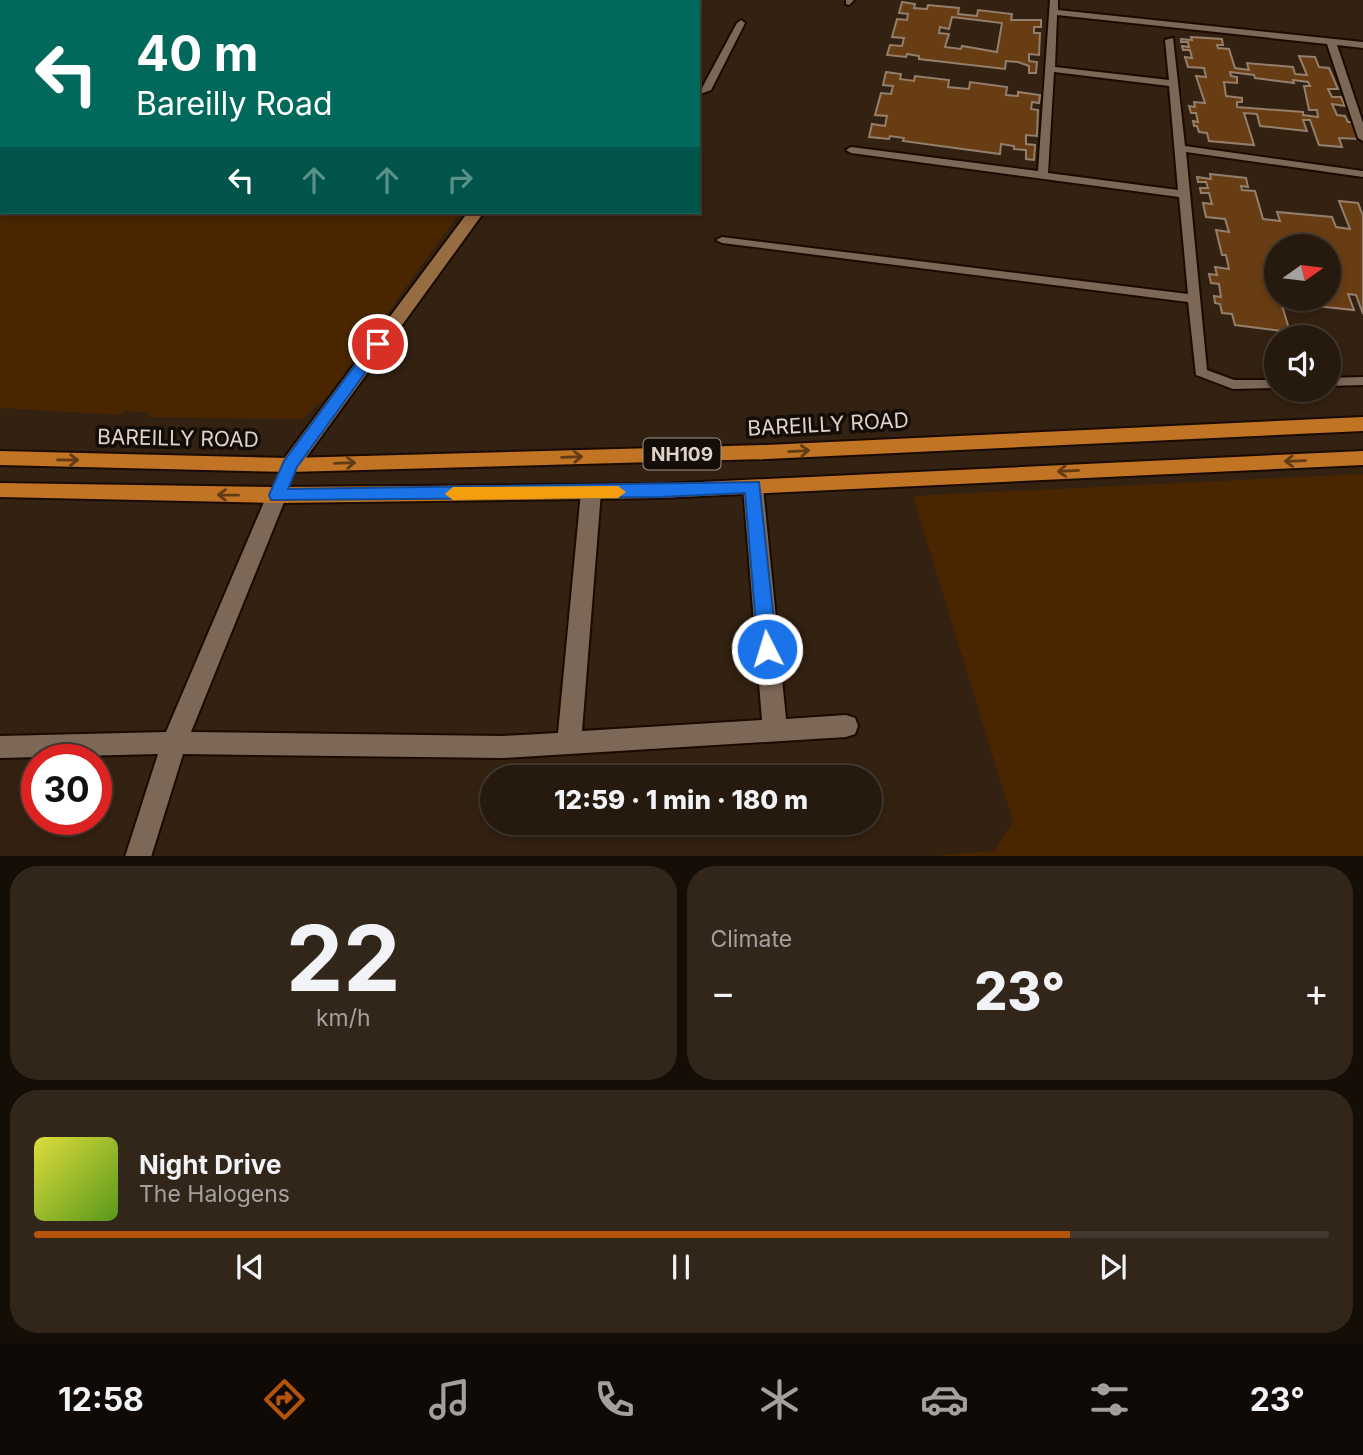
<!DOCTYPE html>
<meta charset="utf-8">
<style>
:root{--surface:#26190d;--page:#32261b;--text:#f1f3f6;--muted:#a4a09d;--line:#42382e;--accent:#b45309}
body{margin:0;font-family:Inter,sans-serif;background:var(--page);color:var(--text);height:100vh;display:flex;flex-direction:column;font-size:26px;white-space:nowrap}
*{box-sizing:border-box;margin:0}
p{font-size:23px;color:var(--muted)}
.icon{flex:none;width:38px;height:38px;fill:none;stroke:currentColor;stroke-width:2;stroke-linecap:round;stroke-linejoin:round}
.map{position:relative;height:856px;overflow:hidden}
.sheet{display:flex;flex-direction:column;gap:10px;padding:10px;background:#150e07;flex:1}
.sheet>*{flex:none}
.guide{position:absolute;left:0px;top:0px;width:700px;height:214px;box-shadow:0 4px 10px #0003,0 0 0 2px var(--line);background:#00695c;color:#fff;overflow:hidden}
.needle{width:46px;rotate:76deg}
.buttons{position:absolute;left:1264px;top:234px;display:grid;gap:14px}
.buttons a{display:grid;place-items:center;width:77px;height:77px;border-radius:50%;background:var(--surface);box-shadow:0 4px 10px #0003,0 0 0 2px var(--line);font-size:35px}
.speed{position:absolute;left:21px;top:744px;display:flex;gap:14px;font-size:35px;font-weight:700;text-align:center}
.speed>*{display:grid;place-content:center;width:91px;height:91px;border-radius:50%;background:var(--surface);box-shadow:0 4px 10px #0003,0 0 0 2px var(--line);line-height:1}
.speed .limit{border:10px solid #d22;background:#fff;color:#111}
.pin{position:absolute;display:grid;place-items:center;width:60px;height:60px;color:#fff;margin:-30px;border:4px solid #fff;border-radius:50%;box-shadow:0 2px 7px #0007}
.me{position:absolute;width:77px;margin:-38px;rotate:355deg;stroke-linejoin:round;filter:drop-shadow(0 0 5px #0008)}
.turn{display:flex;align-items:center;gap:24px;height:147px;padding:0 21px;font-size:32px}
.turn .icon{width:91px;height:91px;stroke-width:2.5}
.turn b{display:block;font-size:49px;line-height:60px}
.lanes{display:flex;align-items:center;height:66px;padding:0 21px;background:#0003;justify-content:center;gap:35px;direction:ltr}
.lanes .off{opacity:.35}
.big{font-size:52px;font-weight:800;line-height:1.1}
.sheet .widget{flex:1;display:flex;flex-direction:column;justify-content:center;gap:10px;min-width:0;padding:0 24px;border-radius:28px;background:var(--page)}
.sheet .dial{align-items:center;gap:0}
.dial b{font-size:91px;line-height:1}
.song{display:flex;align-items:center;gap:21px}
.cover{width:84px;height:84px;border-radius:10px;background:linear-gradient(135deg,hsl(60 70% 55%),hsl(90 70% 35%))}
.played{height:7px;border-radius:4px;background:linear-gradient(90deg,var(--accent) 80%,var(--line) 80%)}
.keys{display:flex;justify-content:space-around;direction:ltr}
.heat{display:flex;justify-content:space-between;align-items:center;font-size:38px;direction:ltr}
.sheet .tiles{flex:1;display:grid;gap:10px;grid-template-columns:1fr 1fr}
.widget:last-child{grid-column:span 2}
.trip{position:absolute;left:480px;top:765px;width:402px;height:70px;border-radius:35px;background:var(--surface);box-shadow:0 4px 10px #0003,0 0 0 2px var(--line);font-weight:800;line-height:70px;text-align:center}
.tabs{display:flex;height:112px;justify-content:space-around;align-items:center;background:#0f0a05;color:var(--muted)}
.tabs .icon{width:49px;height:49px}
.tabs .active{color:var(--accent)}
.tabs b{font-size:32px;color:var(--text)}
.map>svg:first-child{display:block}
.green{fill:#4a2600}
.building{fill:#683d13;stroke:#947e6c;stroke-width:2;fill-rule:evenodd}
.lines{fill:none;stroke-linecap:round;stroke-linejoin:round}
.service-casing{stroke:#1a0a00;stroke-width:4}
.minor-casing{stroke:#1a0a00;stroke-width:4}
.secondary-casing{stroke:#1a0a00;stroke-width:4}
.trunk-casing{stroke:#1a0a00;stroke-width:4}
.service{fill:#7d6756;fill-rule:evenodd}
.minor{fill:#7d6756;fill-rule:evenodd}
.secondary{fill:#966c43;fill-rule:evenodd}
.trunk{fill:#c07424;fill-rule:evenodd}
.oneway{stroke:#613b14}
.route{fill:#1a73e8;stroke:#114b97;stroke-width:2}
.slow{fill:#f59e0b}
.labels{text-anchor:middle;dominant-baseline:central;stroke-width:7;stroke-linejoin:round;paint-order:stroke}
.shield{fill:#140c06;stroke:#a2978e;stroke-width:2}
.shield-label{font-size:19px;font-weight:bold;fill:#dfd2c9}
.street-label{font-size:21px;fill:#dfd2c9;stroke:#140c06}
</style>
<div class="map">
<svg width="1363" height="857" viewBox="0 0 1363 857">
<rect width="100%" height="100%" fill="#332111"/>
<!-- green -->
<path class="green" d="M0,0H607L2,2V212H460L328,396L302,419L147,417L149,413L124,411L121,415L0,408Z
M1363,474V856H931L994,851L1013,822L913,496Z"/>
<!-- building -->
<path class="building" d="M902,2L915,4L914,8L927,9L928,5L959,8L958,14L977,16L978,10L1012,14L1011,20H1041V27H1034V33H1040L1039,55L1029,54V61L1037,62L1036,73H1029V66L1018,62L1006,61L1005,69L919,59V56L907,54L906,57L887,55L890,45L902,46L904,38L892,37L897,19L907,20L908,14L899,13ZM952,17L1002,23L997,52L962,46L961,49L945,47L949,34L939,33L940,27L949,29Z
M1191,37L1222,39L1223,45H1217L1218,48L1229,49L1235,68L1249,70L1247,63L1293,67L1295,74L1307,75L1299,56L1315,57L1319,67L1329,68L1338,89H1328L1332,97H1341L1345,106L1332,104L1337,115L1345,116L1348,122H1355L1360,139L1339,138L1342,147L1319,145L1310,120H1303L1307,131L1260,126L1257,114L1244,113L1254,145L1209,141L1207,133L1199,132L1197,126H1194L1193,121L1198,122L1196,113H1191L1189,106L1195,107L1194,102L1205,103L1196,76L1206,77L1204,68L1188,67L1185,57L1192,58L1190,50H1183L1182,46L1189,47L1188,42H1181V39L1192,40ZM1230,72L1254,75L1255,78L1294,83L1293,80L1308,82L1310,86H1304L1309,110H1317L1318,117L1303,115V112L1237,107V102H1242V98L1226,96L1224,82L1237,83V77L1231,76Z
M886,72L901,74L900,79L914,81L915,76L949,80L948,87L969,89L970,82L1007,87L1006,95L1018,96V92L1040,95L1039,103L1032,102L1031,109L1038,110L1037,136L1026,135V144L1035,145L1034,160L1026,159V150L1014,149V146L1001,144L1000,154L903,141L904,138L890,136L889,139L869,137L872,124L885,126L887,116L875,115L881,93L891,94L893,86L883,85Z
M1210,174L1246,178L1248,187L1241,186L1242,190L1255,191L1263,219L1280,221L1277,212L1332,217L1336,227L1350,229L1339,201L1358,203L1363,216V314L1356,295L1348,294L1354,310L1297,304L1295,299H1328V247H1276V299H1280L1290,332L1235,325L1232,314L1222,313L1220,304L1215,303L1214,296L1221,297L1219,284L1211,283L1209,274L1217,275L1215,267L1229,269L1226,255H1222L1216,230L1229,232L1225,219L1206,217L1203,203L1212,204L1209,193H1201L1200,188H1208L1206,182H1198L1197,177L1211,179Z"/>
<g class="lines">
<defs>
<path id="service" d="M846,0H854L849,5L846,4Z
M1050,0H1058V10L1363,42V48L1337,45L1363,123V141L1358,138L1327,44L1057,15L1055,67L1169,80L1165,40L1173,38L1185,146L1363,171V177L1186,152L1207,370L1234,380H1276V388L1233,389L1196,375L1188,302L722,243L716,240L722,237L1188,294L1179,197L851,153L846,150L851,147L1038,171ZM1054,72L1169,86L1178,190L1048,173Z
M741,20L745,23L711,90L698,95V89L702,88L737,23Z
M1363,377V385L1328,386V378Z"/>
<path id="minor" d="M753,480L760,482L763,487L786,719L846,715L855,718L858,726L855,734L846,737L503,758L183,754L151,857H125L158,754L0,758V736L166,732L267,495L270,490L277,487L284,490L287,495L191,732L503,736L558,733L581,492L584,487L591,485L598,487L601,492L582,731L762,720L743,487L746,482Z"/>
<path id="secondary" d="M611,0H623L610,2Z
M468,212H484L297,470H283L280,465L283,460Z"/>
<path id="trunk" d="M1363,417V431L766,459L290,472L0,465V451L290,458L766,445Z
M1363,451V465L660,498L277,503L0,497V483L277,487L660,484Z"/>
</defs>
<!-- service casing -->
<use href="#service" class="service-casing"/>
<!-- minor casing -->
<use href="#minor" class="minor-casing"/>
<!-- secondary casing -->
<use href="#secondary" class="secondary-casing"/>
<!-- trunk casing -->
<use href="#trunk" class="trunk-casing"/>
<!-- service -->
<use href="#service" class="service"/>
<!-- minor -->
<use href="#minor" class="minor"/>
<!-- secondary -->
<use href="#secondary" class="secondary"/>
<!-- trunk -->
<use href="#trunk" class="trunk"/>
</g>
<!-- one-way arrows -->
<defs><path id="oneway-shaft" d="M-6 0H5M1.5-3L5.5 0L1.5 3" fill="none" stroke-width="1.6" stroke-linecap="round" stroke-linejoin="round" transform="scale(1.75)"/></defs>
<g class="oneway">
<use href="#oneway-shaft" transform="translate(799 451) rotate(-3)"/>
<use href="#oneway-shaft" transform="translate(572 457) rotate(-2)"/>
<use href="#oneway-shaft" transform="translate(68 460) rotate(1)"/>
<use href="#oneway-shaft" transform="translate(1295 461) rotate(178)"/>
<use href="#oneway-shaft" transform="translate(345 463) rotate(-2)"/>
<use href="#oneway-shaft" transform="translate(1068 471) rotate(177)"/>
<use href="#oneway-shaft" transform="translate(228 495) rotate(-179)"/>
</g>
<!-- route -->
<path class="route" d="M378,339L386,344L297,467L288,489L759,482L777,649L774,655L767,657L761,655L758,649L745,493L660,497L271,500L269,495L284,461L373,341Z"/>
<!-- slow -->
<path class="slow" d="M618,486L626,492L618,498L453,500L445,494L453,487Z"/>
<g class="labels">
<!-- shield labels -->
<rect class="shield" x="643.5" y="438.5" width="77" height="31" rx="5"/>
<g class="shield-label">
<text x="682" y="454">NH109</text>
</g>
<!-- street labels -->
<g class="street-label">
<text transform="translate(828 424) rotate(-3)">BAREILLY ROAD</text>
<text transform="translate(178 438) rotate(1)">BAREILLY ROAD</text>
</g>
</g>
</svg>
<div class="buttons">
<a><svg class="needle" viewBox="-14 -14 28 28"><path d="M0-13l5 13h-10z" fill="#e53935"/><path d="M0 13l5-13h-10z" fill="#a4a09d"/></svg></a>
<a><svg class="icon" aria-label="sound" viewBox="0 0 24 24"><path d="M4 9h4l5-4v14l-5-4H4zM17 9q2 3 0 6"/></svg></a>
</div>
<div class="speed"><div class="limit">30</div></div>
<div class="pin" style="left:378px;top:344px;background:#d93025"><svg class="icon" aria-label="arrive" viewBox="0 0 24 24"><path d="M6 21V4h12l-3 4 3 4H6"/></svg></div>
<svg class="me" style="left:767px;top:649px" viewBox="-20 -20 40 40"><circle r="17" fill="#1a73e8" stroke="#fff" stroke-width="3"/><path d="M0-11L8 9 0 5-8 9z" fill="#fff"/></svg>
<div class="trip">12:59 · 1 min · 180 m</div>
<div class="guide">
<div class="turn"><svg class="icon" aria-label="left" viewBox="0 0 24 24"><path d="M17 20v-9H6M10 6l-5 5 5 5"/></svg><div><b>40 m</b>Bareilly Road</div></div>
<div class="lanes"><svg class="icon" aria-label="left" viewBox="0 0 24 24"><path d="M17 20v-9H6M10 6l-5 5 5 5"/></svg><svg class="icon off" aria-label="ahead" viewBox="0 0 24 24"><path d="M12 20V5M6 11l6-6 6 6"/></svg><svg class="icon off" aria-label="ahead" viewBox="0 0 24 24"><path d="M12 20V5M6 11l6-6 6 6"/></svg><svg class="icon off" aria-label="right" viewBox="0 0 24 24"><path d="M7 20v-9h11M14 6l5 5-5 5"/></svg></div>
</div>
</div>
<section class="sheet">
<div class="tiles">
<div class="widget dial"><b>22</b><p>km/h</p></div>
<div class="widget"><p>Climate</p>
<div class="heat"><a>−</a><b class="big">23°</b><a>+</a></div>
</div>
<div class="widget">
<div class="song"><i class="cover"></i><div><b>Night Drive</b><p>The Halogens</p></div></div>
<div class="played"></div>
<div class="keys"><svg class="icon" aria-label="previous" viewBox="0 0 24 24"><path d="M18 5L8 12l10 7zM5 5v14"/></svg><svg class="icon" aria-label="pause" viewBox="0 0 24 24"><path d="M8 5v14M16 5v14"/></svg><svg class="icon" aria-label="next" viewBox="0 0 24 24"><path d="M6 5l10 7-10 7zM19 5v14"/></svg></div>
</div>
</div>
</section>
<nav class="tabs">
<b>12:58</b>
<svg class="icon active" aria-label="directions" viewBox="0 0 24 24"><path d="M12 3l9 9-9 9-9-9zM9 14v-3h6M13 9l2 2-2 2"/></svg>
<svg class="icon" aria-label="music" viewBox="0 0 24 24"><path d="M9 18V5l10-2v13"/><circle cx="6" cy="18" r="3"/><circle cx="16" cy="16" r="3"/></svg>
<svg class="icon" aria-label="phone" viewBox="0 0 24 24"><path d="M5 4h4l2 5-3 2q2 4 5 5l2-3 5 2v4C11 20 4 13 5 4z"/></svg>
<svg class="icon" aria-label="climate" viewBox="0 0 24 24"><path d="M12 3v18M4 7l16 10M4 17L20 7"/></svg>
<svg class="icon" aria-label="car" viewBox="0 0 24 24"><path d="M5 17H2v-5l4-1 3-4h7l3 4 3 1v5h-3M9 17h6M6 11h13"/><circle cx="7" cy="17" r="2"/><circle cx="17" cy="17" r="2"/></svg>
<svg class="icon" aria-label="filters" viewBox="0 0 24 24"><path d="M4 7h16M4 17h16"/><circle cx="9" cy="7" r="2"/><circle cx="15" cy="17" r="2"/></svg>
<b>23°</b>
</nav>
